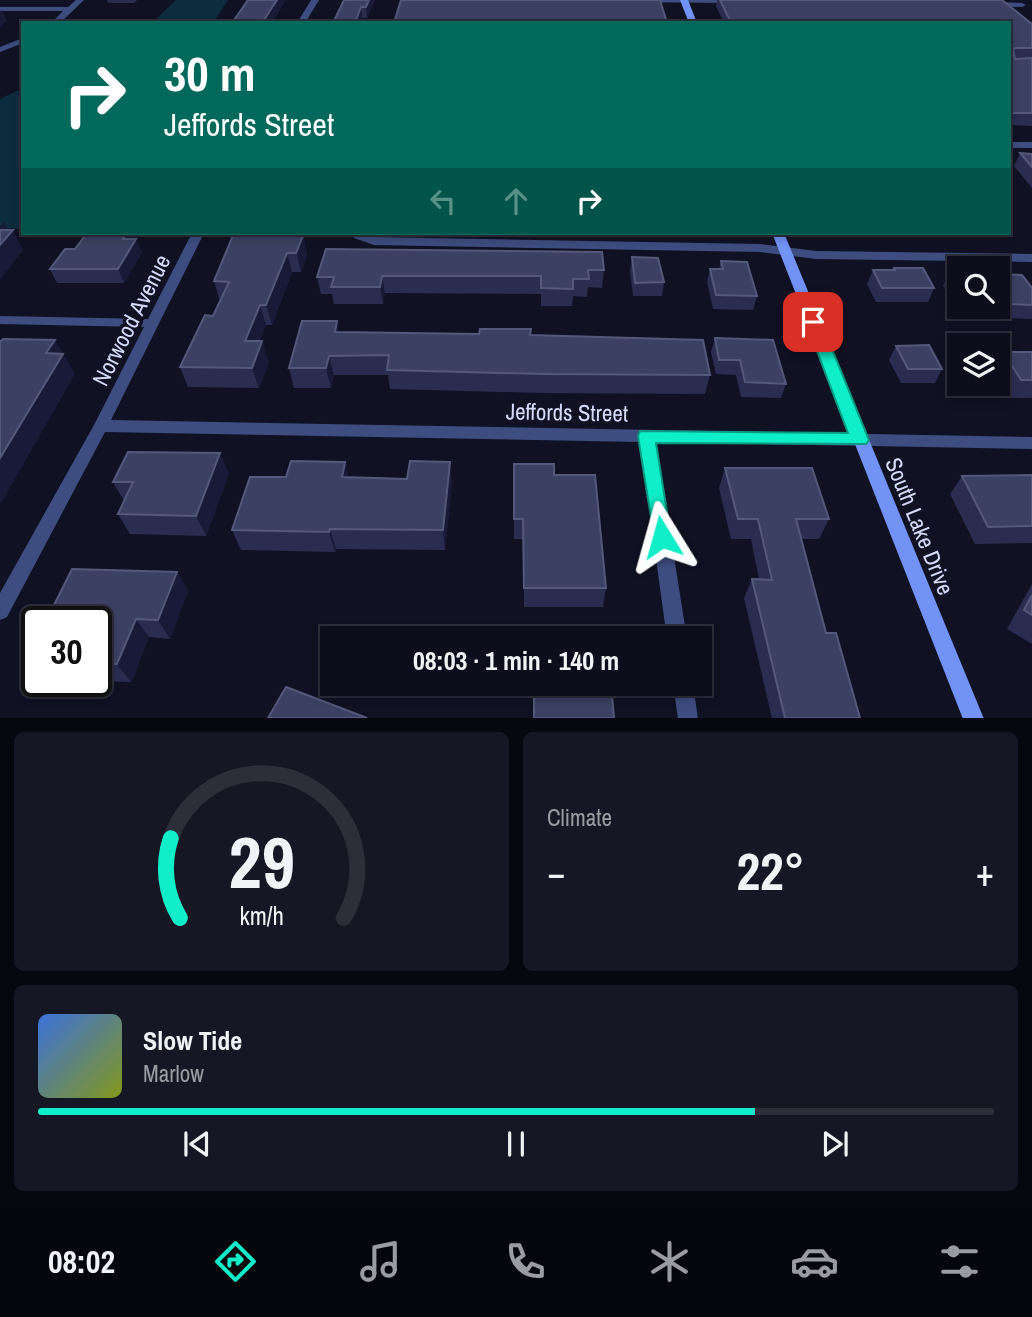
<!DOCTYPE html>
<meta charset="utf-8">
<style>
:root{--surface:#0c0e1b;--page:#151724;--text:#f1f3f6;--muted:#9a9ca3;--line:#2c2e3a;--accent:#0eefc9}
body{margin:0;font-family:"Archivo Narrow",sans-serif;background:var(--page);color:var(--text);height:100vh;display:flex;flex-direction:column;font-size:26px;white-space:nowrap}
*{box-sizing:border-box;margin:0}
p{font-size:23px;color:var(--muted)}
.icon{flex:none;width:38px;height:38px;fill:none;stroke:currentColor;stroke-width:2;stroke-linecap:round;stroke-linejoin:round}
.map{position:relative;height:718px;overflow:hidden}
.panel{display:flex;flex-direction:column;gap:14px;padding:14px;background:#07080f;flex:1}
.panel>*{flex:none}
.banner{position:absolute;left:21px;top:21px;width:990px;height:214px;border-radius:0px;box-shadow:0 4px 10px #0003,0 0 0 2px var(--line);background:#00695c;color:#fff;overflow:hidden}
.fabs{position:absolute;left:947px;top:256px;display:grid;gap:14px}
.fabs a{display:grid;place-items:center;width:63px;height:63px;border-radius:0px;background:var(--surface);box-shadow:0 4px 10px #0003,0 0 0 2px var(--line);font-size:35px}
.speed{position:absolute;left:21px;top:606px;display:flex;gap:14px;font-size:35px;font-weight:700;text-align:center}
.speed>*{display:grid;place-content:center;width:91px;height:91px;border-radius:50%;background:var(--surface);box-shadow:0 4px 10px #0003,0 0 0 2px var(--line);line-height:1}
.speed .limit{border:4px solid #111;border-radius:10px;background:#fff;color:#111}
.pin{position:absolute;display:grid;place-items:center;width:60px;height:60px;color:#fff;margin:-30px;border-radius:14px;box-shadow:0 4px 10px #0006}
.me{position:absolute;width:77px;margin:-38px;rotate:352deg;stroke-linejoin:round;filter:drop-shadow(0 0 5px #0008)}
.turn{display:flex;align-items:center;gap:24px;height:147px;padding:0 28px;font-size:32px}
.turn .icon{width:91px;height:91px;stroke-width:2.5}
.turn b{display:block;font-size:49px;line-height:60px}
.lanes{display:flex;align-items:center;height:66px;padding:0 28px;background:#0003;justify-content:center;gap:35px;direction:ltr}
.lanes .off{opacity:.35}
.big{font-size:52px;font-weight:700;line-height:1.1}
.panel .tile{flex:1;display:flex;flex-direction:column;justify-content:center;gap:10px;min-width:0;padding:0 24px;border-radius:10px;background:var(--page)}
.panel .dial{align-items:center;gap:0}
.dial svg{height:182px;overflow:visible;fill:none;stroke:var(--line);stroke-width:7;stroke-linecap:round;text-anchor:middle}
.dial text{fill:var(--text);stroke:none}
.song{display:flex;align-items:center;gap:21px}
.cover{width:84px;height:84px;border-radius:10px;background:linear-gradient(135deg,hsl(220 70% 55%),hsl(70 70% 35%))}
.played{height:7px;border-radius:4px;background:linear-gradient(90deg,var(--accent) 75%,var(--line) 75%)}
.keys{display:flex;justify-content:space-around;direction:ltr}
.heat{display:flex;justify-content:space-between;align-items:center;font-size:38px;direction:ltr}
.panel .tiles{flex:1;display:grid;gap:14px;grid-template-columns:1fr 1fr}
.tile:last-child{grid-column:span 2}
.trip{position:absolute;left:320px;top:626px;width:392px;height:70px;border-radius:0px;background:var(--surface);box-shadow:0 4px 10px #0003,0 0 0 2px var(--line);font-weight:700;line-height:70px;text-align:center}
.dock{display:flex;height:112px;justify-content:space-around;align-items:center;background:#05060b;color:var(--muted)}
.dock .icon{width:49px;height:49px}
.dock .current{color:var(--accent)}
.dock b{font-size:32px;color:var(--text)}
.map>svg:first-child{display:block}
.water{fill:#0d2d3f}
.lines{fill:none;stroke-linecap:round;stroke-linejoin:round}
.street{fill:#3e4d80;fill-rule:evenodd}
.secondary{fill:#7292f6;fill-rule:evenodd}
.wall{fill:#2a2d50}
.shaded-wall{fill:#181a37}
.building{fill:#3c4062;stroke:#54587a;stroke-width:2}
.route{fill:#0eefc9;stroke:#099b83;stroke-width:2}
.labels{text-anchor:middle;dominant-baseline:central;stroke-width:7;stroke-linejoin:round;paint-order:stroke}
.street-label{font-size:23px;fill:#d5dbfc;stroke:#101224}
</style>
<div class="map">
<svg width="1032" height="719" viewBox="0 0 1032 719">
<rect width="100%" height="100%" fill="#101224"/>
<!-- water -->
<path class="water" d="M176,0H228L213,23H152Z
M23,88V229L0,228V99Z"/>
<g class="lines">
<!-- street -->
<path class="street" d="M76,0H84L60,23H51L63,11H0V7H68Z
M311,0H319L305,23H297Z
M615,0H736L737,1L733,3L619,2Z
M991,2L1022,3L1026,5L1022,7L988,6V2Z
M23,38V43L0,52V47Z
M1010,142H1032V148H1010Z
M192,233H204L111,420L1032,437V449L656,442L687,639H667L640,442L105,432L7,617L0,620V593L94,425L144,327L0,324V316L148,319Z
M352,233H364L375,237L760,244L816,251L1032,254V262L816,259L760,252L374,245L354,238Z
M673,684H693L698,719H678Z"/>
<!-- secondary -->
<path class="secondary" d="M680,0H688L697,23H689Z
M772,233H784L984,719H963Z"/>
</g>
<!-- wall -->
<path class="wall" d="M107,0H137L134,3H108Z
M344,0H375L367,18H362Z
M717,0H1002L1032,24V126L1010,125V23H724L716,6Z
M1020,153L1032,154V188L1014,166Z
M87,233H141L136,240L142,252L124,283H57L50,269L75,249Z
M303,236L307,255L301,272H292L272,325H266L259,341L269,362L259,388L188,387L180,367L213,316L220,301L214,281Z
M632,257L664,282L662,296H633L630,271Z
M721,261L757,296L753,310L713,309L707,282L710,269H719Z
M894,268L934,288L928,302H876L867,284L873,270H893Z
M604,270L602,288L588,287L587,297L573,296L572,306H541V294L385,293L383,304H334L332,294H321L317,277Z
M950,272L959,273V306H998V274L1032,288V319L1002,318L997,311L957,310L943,286Z
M340,332L530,335L710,375L705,394L542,393L390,389L388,375H334L331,388H294L289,368Z
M715,338L786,384L781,398L741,397L736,375L716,374L711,352Z
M896,346L942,369L935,383H901L889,360Z
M1003,352H1032V398H1009L998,378V361Z
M514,464L554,475L606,588L603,607H524L523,539H514Z
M725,468L829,519L819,539H801L826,633L860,718H772L744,598L752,579H759L751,539H731L719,488Z
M229,473L206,536L130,534L118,514L124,501L113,482Z
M1032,475V543L975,544L950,494L962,476Z
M349,477L452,482L445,550L336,549L335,552L241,550L232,530Z
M177,572L188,591L170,639L149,637L131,682L96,681V621Z
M1032,584V644L1007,629Z
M37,640V671L27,661Z"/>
<!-- shaded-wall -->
<path class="shaded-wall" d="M277,0H286L272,23H262Z
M369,0H375L367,18L366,7Z
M361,7L362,18L361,23H355Z
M2,10L7,21L0,27V12Z
M4,222L10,233L13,230L23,250L0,280V226Z
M127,233H141L136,240L142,252L124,283L118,269L123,239Z
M294,233H302L307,255L301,272L293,236Z
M287,253L292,272L272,325L266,305Z
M382,276L385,293L383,304L380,287Z
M260,305L266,325L251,361L245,341Z
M337,321L341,340L335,332Z
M55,340L75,374L0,505V458L46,353Z
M262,341L269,362L259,388L252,368Z
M329,356L334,375L331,388L326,368Z
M220,453L229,473L206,536L196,516Z
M345,462L350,482L342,477Z
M450,462L452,482L445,550L443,530Z
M330,529L336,549L335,552L329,532Z
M177,572L188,591L170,639L158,620Z
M136,619L149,637L131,682L117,664Z"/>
<!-- building -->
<path class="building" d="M248,0H277L262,23H232Z
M344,0H369L366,7H361L355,23H333Z
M401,0H660L667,23H394Z
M720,0H1002L1032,24V48H1015L1013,50L1015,59L1032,58V113H1010V23H731Z
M1020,153L1032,154V167Z
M0,230H13L0,245Z
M87,233H127L123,239H136L118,269H50L65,249H75Z
M234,233H294L293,236H303L296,253H287L266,305H260L245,341H262L252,368L180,367L205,315L213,316L229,282L214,281Z
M326,249L602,252L604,270H588L589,279H573V289L541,288V276H382L380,287H331L334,277H317Z
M632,257L658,258L664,282L635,283Z
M721,261L747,262L757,296L716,295L710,269H723Z
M894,268H923L934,288H882L873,270H895Z
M950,272L959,273V288Z
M998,274L1022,275L1032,288V305L1010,304L1005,297H998Z
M302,321H337L335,332L479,334L480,329H531L530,335L703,340L710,375L542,374L387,370L389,355L329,356L326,368H289Z
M715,338L773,340L786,384L745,382L740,360H719Z
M3,339L55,340L46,353L63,354L0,458V342Z
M929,345L942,369H908L896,346Z
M1003,352H1032V380H1021Z
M128,452L220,453L196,516L118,514L133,482H113Z
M291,461L345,462L342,477L407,479L410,461L450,462L443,530L330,529L329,532L232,530L250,477H286Z
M514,464H554V475H595L606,588H524L523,519H514Z
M725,468H812L829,519H796L826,633H836L860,718H785L752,579L772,580L758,519H738Z
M1032,475V526L988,527L962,476Z
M72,569L177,572L158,620L136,619L117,664L96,663V621H46Z
M1032,595V615L1024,610Z
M606,632L607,639H558V633Z
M37,640V661H27Z
M534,684H611L614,718H534Z
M286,687L367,718H268Z"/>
<!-- route -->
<path class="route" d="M813,317L821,322L869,440L866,444L656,443L671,537L668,543L662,546L655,543L638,436L640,431L848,433L806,322Z"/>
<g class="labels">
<!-- street labels -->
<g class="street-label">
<text transform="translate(131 320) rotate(-63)">Norwood Avenue</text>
<text transform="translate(567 412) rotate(1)">Jeffords Street</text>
<text transform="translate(920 526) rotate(68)">South Lake Drive</text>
</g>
</g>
</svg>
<div class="fabs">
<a><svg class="icon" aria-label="search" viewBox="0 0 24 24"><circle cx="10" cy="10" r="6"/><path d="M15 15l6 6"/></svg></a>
<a><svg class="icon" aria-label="layers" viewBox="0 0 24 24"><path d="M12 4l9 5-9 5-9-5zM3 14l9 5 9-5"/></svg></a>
</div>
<div class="speed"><div class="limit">30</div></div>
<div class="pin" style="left:813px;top:322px;background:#d93025"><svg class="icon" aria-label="arrive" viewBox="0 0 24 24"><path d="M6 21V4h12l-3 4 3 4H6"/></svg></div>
<svg class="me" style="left:662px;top:537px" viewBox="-20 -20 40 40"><path d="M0-17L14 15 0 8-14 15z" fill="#0eefc9" stroke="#fff" stroke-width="4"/></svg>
<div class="trip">08:03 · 1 min · 140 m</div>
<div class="banner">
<div class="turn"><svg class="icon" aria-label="right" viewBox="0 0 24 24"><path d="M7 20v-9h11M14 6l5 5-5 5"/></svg><div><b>30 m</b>Jeffords Street</div></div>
<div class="lanes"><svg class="icon off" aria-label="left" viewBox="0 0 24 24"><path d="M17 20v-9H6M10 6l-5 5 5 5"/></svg><svg class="icon off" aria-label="ahead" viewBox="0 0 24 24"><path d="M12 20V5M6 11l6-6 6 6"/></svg><svg class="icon" aria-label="right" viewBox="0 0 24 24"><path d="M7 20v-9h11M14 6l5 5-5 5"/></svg></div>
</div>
</div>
<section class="panel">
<div class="tiles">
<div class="tile dial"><svg viewBox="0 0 100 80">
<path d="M14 69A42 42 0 1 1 86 69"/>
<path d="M14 69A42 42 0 0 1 10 34" stroke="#0eefc9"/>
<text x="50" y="56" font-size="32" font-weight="700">29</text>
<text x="50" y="72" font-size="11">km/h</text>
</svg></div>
<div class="tile"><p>Climate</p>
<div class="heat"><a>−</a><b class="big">22°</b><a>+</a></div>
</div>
<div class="tile">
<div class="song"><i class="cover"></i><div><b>Slow Tide</b><p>Marlow</p></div></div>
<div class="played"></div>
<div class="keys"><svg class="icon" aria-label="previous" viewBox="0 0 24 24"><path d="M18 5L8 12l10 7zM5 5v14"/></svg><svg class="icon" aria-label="pause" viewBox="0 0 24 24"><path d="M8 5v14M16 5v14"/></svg><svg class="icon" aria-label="next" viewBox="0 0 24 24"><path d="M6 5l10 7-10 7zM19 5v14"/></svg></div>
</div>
</div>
</section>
<nav class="dock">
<b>08:02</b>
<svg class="icon current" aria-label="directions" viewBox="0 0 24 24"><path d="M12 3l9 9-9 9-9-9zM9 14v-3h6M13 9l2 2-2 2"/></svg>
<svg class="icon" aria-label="music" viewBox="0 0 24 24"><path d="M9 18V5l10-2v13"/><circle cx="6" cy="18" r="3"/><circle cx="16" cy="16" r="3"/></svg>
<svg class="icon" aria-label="phone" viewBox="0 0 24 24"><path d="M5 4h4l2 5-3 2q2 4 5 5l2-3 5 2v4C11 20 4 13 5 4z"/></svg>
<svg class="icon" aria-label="climate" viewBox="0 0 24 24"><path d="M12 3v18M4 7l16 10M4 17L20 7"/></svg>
<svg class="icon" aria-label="car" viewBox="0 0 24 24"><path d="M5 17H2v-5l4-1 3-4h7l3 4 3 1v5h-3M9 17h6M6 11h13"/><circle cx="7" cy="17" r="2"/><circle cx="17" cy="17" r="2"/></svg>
<svg class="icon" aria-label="filters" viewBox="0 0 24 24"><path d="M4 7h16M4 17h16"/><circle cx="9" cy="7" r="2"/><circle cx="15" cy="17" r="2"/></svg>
</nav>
